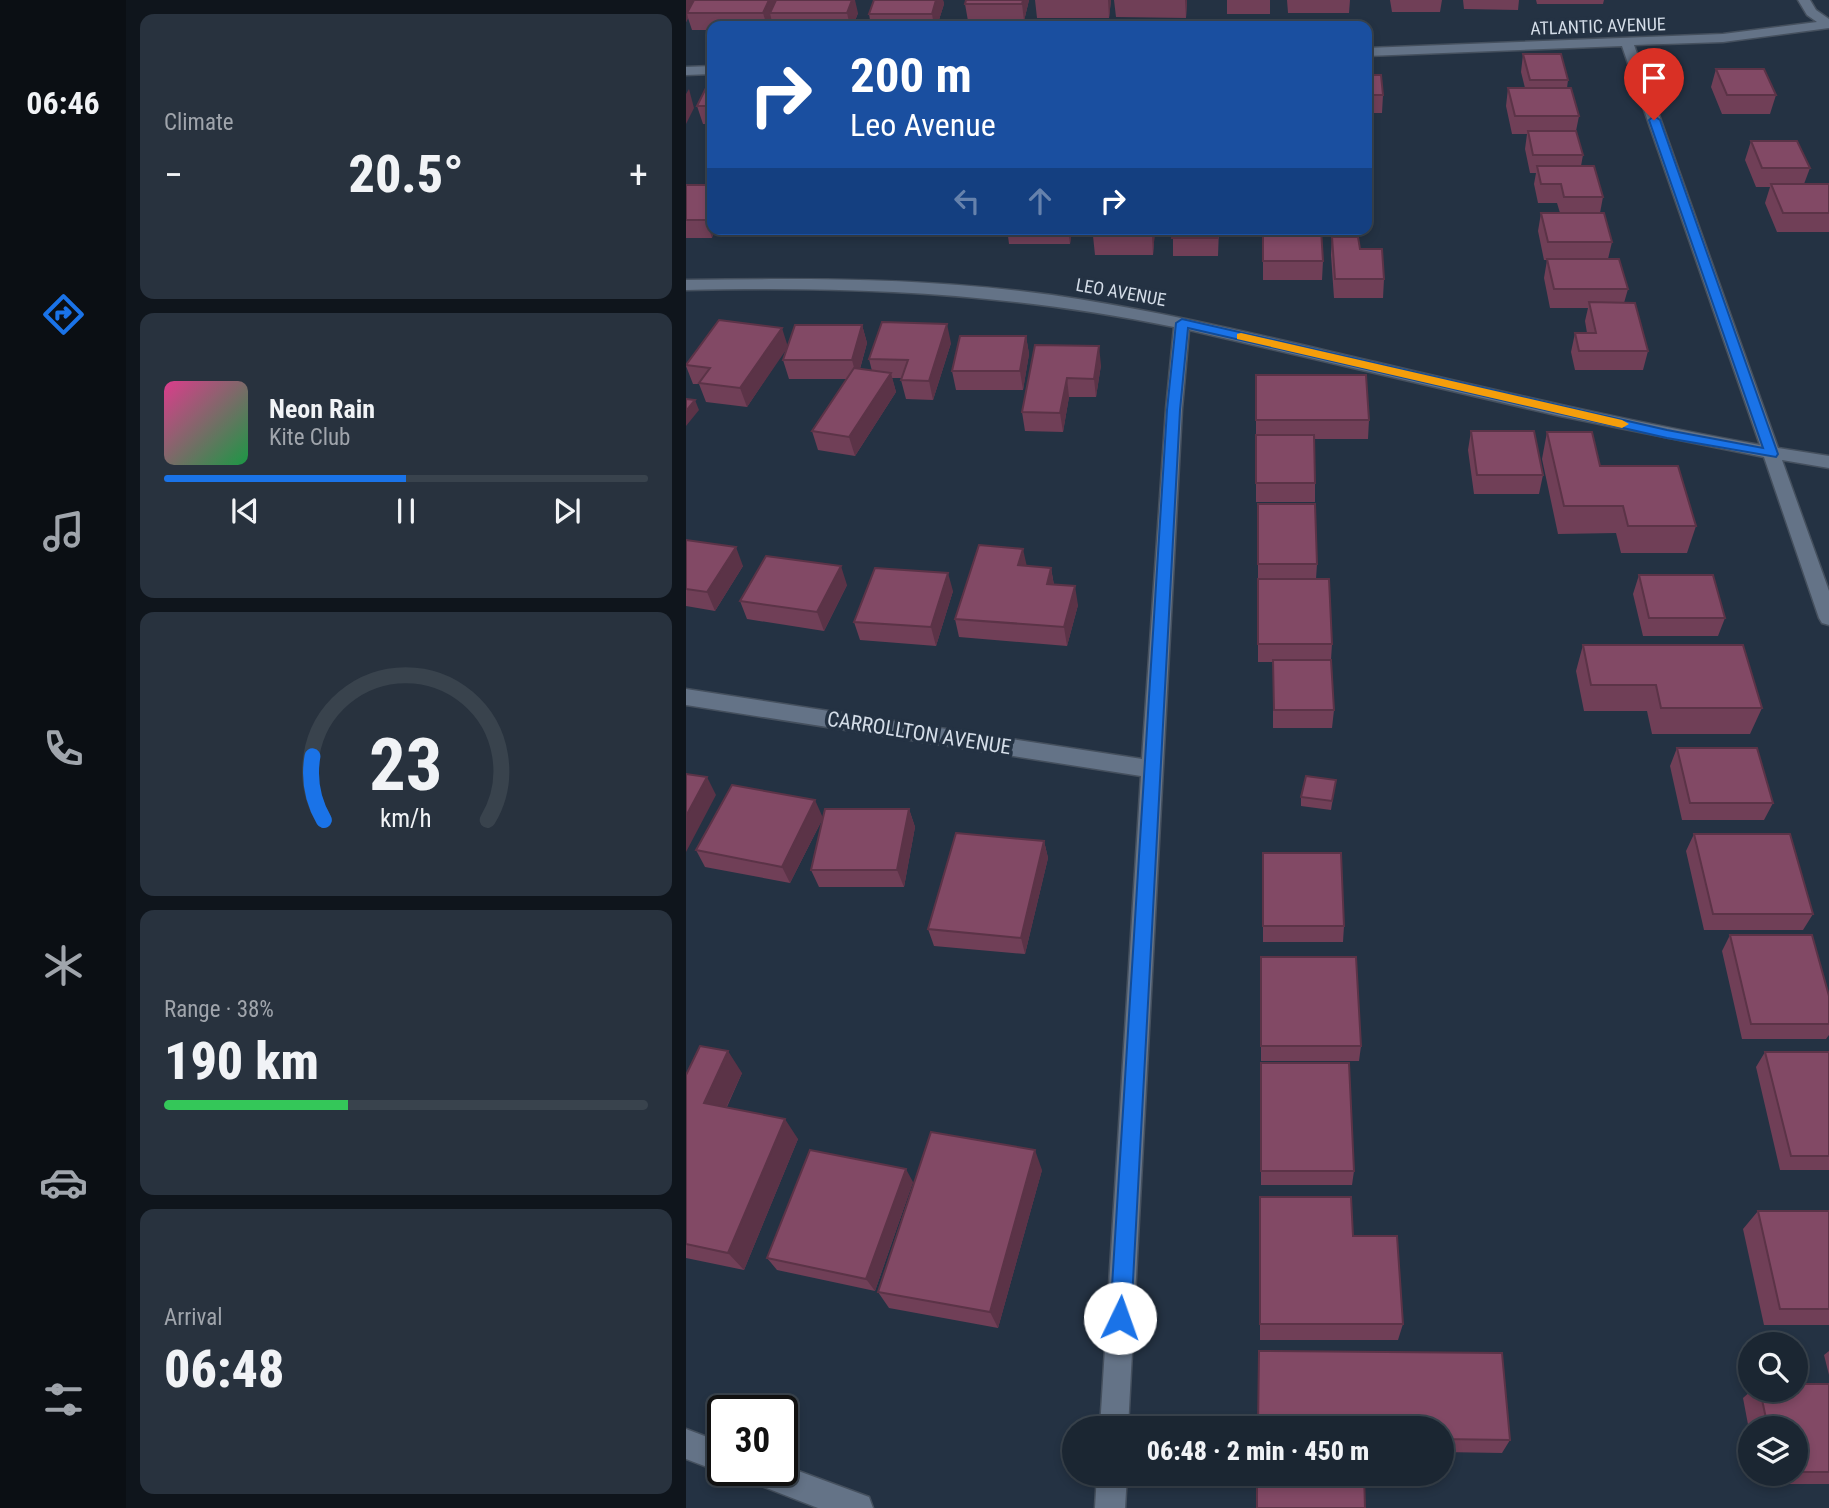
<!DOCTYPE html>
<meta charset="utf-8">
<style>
:root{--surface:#1b2632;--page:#28323e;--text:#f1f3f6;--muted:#a0a5ac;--line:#39434d;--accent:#1a73e8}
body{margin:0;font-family:"Roboto Condensed",sans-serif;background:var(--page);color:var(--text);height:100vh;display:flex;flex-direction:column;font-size:26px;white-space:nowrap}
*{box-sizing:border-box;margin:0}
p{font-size:23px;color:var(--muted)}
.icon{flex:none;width:38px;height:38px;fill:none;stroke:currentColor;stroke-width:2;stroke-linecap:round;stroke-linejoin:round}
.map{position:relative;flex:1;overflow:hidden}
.drawer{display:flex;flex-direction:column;gap:14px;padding:14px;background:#0f151c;width:560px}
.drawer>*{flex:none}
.banner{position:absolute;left:21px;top:21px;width:665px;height:214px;border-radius:14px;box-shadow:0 4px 10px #0003,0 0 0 2px var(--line);background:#1a4fa0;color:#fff;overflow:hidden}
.buttons{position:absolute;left:1052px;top:1332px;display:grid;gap:14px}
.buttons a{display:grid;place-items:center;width:70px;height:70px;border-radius:50%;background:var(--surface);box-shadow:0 4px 10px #0003,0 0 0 2px var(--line);font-size:35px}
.speed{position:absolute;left:21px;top:1395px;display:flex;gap:14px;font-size:35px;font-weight:700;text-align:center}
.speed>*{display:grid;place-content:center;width:91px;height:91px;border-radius:50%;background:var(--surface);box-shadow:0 4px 10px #0003,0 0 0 2px var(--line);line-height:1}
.speed .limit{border:4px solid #111;border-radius:10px;background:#fff;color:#111}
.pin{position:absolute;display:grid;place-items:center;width:60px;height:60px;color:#fff;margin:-72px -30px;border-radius:50% 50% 50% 0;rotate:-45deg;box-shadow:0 0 7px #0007}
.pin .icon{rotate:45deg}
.me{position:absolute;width:77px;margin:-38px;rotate:3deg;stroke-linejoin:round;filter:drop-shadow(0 0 5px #0008)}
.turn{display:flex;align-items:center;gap:24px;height:147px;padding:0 28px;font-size:32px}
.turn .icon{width:91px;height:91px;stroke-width:2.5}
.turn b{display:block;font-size:49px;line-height:60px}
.lanes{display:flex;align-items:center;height:66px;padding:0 28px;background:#0003;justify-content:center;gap:35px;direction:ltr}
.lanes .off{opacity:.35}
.big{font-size:52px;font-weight:800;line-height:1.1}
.drawer .widget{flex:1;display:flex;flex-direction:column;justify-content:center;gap:10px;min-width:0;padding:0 24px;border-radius:14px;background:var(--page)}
.drawer .dial{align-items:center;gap:0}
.dial svg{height:182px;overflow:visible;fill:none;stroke:var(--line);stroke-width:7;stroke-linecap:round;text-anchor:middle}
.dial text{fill:var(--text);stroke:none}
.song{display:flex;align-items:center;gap:21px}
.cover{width:84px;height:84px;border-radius:10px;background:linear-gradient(135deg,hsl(330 70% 55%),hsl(140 70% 35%))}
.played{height:7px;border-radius:4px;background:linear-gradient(90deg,var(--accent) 50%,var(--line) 50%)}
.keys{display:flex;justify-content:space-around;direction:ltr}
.heat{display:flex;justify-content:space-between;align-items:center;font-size:38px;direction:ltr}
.charge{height:10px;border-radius:5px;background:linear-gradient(90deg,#34c759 38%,var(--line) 0)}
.trip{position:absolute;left:376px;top:1416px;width:392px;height:70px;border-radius:35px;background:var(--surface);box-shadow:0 4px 10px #0003,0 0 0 2px var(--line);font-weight:800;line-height:70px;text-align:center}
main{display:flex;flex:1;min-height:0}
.dock{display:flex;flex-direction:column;width:126px;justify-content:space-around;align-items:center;background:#0b0f14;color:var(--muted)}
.dock .icon{width:49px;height:49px}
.dock .selected{color:var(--accent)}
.dock b{font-size:32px;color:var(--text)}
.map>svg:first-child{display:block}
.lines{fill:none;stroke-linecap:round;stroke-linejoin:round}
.minor-casing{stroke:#45505e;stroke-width:3}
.minor{fill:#647387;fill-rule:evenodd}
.wall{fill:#703f57}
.shaded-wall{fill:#5b3347}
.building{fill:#824965;stroke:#5b3347;stroke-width:2}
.route{fill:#1a73e8;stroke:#114b97;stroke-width:2}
.slow{fill:#f59e0b}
.labels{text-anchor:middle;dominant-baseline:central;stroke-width:7;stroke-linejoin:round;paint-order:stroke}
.far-street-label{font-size:18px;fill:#d4dde8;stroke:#243243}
.street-label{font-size:21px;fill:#d4dde8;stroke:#243243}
</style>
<main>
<nav class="dock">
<b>06:46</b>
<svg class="icon selected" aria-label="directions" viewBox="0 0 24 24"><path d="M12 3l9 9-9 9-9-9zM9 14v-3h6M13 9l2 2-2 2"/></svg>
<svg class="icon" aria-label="music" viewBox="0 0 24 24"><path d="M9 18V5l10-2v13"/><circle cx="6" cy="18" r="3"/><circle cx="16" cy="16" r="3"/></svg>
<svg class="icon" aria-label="phone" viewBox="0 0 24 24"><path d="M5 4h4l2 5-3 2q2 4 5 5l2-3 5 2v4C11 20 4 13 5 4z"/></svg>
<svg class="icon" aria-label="climate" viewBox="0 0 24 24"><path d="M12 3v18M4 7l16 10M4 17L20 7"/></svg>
<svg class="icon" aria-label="car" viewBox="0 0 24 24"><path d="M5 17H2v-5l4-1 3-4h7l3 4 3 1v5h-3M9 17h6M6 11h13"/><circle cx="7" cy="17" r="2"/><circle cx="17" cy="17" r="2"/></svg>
<svg class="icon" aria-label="filters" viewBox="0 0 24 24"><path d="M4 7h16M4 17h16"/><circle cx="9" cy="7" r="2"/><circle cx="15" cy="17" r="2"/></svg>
</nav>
<section class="drawer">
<div class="widget"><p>Climate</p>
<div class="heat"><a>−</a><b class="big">20.5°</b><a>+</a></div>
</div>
<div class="widget">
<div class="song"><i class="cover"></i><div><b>Neon Rain</b><p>Kite Club</p></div></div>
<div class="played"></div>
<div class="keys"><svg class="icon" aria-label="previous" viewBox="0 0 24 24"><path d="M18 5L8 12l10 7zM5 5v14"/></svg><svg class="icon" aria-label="pause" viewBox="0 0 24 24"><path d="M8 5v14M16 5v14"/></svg><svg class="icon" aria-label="next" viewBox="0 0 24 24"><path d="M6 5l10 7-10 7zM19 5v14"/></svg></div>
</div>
<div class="widget dial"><svg viewBox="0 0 100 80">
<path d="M14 69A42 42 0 1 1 86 69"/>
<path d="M14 69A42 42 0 0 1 9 41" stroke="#1a73e8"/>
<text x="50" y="56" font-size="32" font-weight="700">23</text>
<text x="50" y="72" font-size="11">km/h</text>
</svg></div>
<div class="widget"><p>Range · 38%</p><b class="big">190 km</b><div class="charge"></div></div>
<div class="widget"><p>Arrival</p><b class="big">06:48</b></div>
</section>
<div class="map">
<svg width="1143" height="1508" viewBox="0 0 1143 1508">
<rect width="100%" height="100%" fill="#243243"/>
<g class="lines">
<defs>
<path id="minor" d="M1112,0H1124L1130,10L1143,19V28L1037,42L948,45L1092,448L1143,456V468L1096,460L1143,591V625L1136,623L1133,618L1078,457L874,416L503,330L496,409L442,1428H414L455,776L0,705V689L456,759L480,409L488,327C321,293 170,286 0,290V280C122,278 245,278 366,295C477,311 585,338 693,363C820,393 946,422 1074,445L936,46L681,56V48L1037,34L1131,22L1121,15Z
M26,66V74L0,75V67Z
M0,1429L37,1443V1470H43L37,1473L0,1459Z
M96,1465L183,1497L187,1508H132L60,1480L55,1470H96Z
M411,1474H441L439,1508H409Z"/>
</defs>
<!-- minor casing -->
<use href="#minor" class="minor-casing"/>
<!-- minor -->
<use href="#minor" class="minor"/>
</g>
<!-- wall -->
<path class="wall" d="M0,0L172,13L167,26H87L86,22L84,26H26V30H6L2,18L0,22Z
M188,0H257L258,4L251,26H185L183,14Z
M343,0L338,21H282L279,4Z
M349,0H425L423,18H351Z
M428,0H501L500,18L430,17Z
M541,0H584V14H541Z
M601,0H664L663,13H602Z
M704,0H756L754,12H706Z
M777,0H833L832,10L778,9Z
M850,0H918L917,4H851Z
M837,54L882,80L881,88L893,116L890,131L897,155L895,166L917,197L914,213L926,242L922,259L942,289L938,303L962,351L957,370H889L885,352L889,333H901L899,321L902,308H864L858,278L861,260H858L852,231L855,213H874L871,203H852L848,184L850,173H844L839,149L841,134H826L820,106L822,88H839L835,72Z
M1030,69L1090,95L1084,114H1036L1025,87Z
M681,75L697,95L696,113H681Z
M26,86V124H17L11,106Z
M1065,141L1124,168L1118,184H1143V232H1091L1079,203L1084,187H1070L1059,160Z
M0,185H26V238H0Z
M66,229H94L93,231L67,232Z
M153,229H218L217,236H155Z
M247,229H310L308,234H248Z
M321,229H386L384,244H323Z
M469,229L467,255H409L407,236Z
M487,229H533L532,256H487Z
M577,229L637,261L636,280H577Z
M646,237L674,249L698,279L697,298H648L645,255Z
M176,325L181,343L174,369L186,371L183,359L265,343L247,400L220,399L215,380L216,378H206L210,392L169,456L132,450L126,431L161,379H103L97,360L101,347L61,407L20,402L13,384H7L0,366V364L102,347Z
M340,336L343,354L337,390H270L266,371Z
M349,345L415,365L410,397H383L377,432L339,431L336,412Z
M570,375L683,420L682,439H628L629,483V502H570Z
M785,431L857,475L853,494H788L782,450Z
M861,432L914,466L1010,526L1001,553H935L930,533L872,534L856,459Z
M572,504L631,564L630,579L646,644L645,660L648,710L646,728H587V662H572Z
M0,540L57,566L29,611L0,606Z
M341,566L365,568L368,585L392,605L381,646L273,637L269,619Z
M953,575L1039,618L1032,636H957L947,594Z
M161,585L138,631L61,619L54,601Z
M267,591L250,646L174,640L168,622Z
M897,645L1076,708L1064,734H966L961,711H898L890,671Z
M991,748L1087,803L1078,820H996L984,766Z
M650,780L645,810L615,806V797Z
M223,809L229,827L218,887H133L125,870Z
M137,818L104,883L19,867L10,850Z
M1008,834L1127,914L1117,930H1018L1000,851Z
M358,841L362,858L339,954L248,946L242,929Z
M577,853L658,926L657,942H577Z
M1044,935L1143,996V1035L1140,1039H1056L1036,951Z
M575,957L675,1046L673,1061H575Z
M1079,1052H1143V1170H1094L1070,1067Z
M575,1063L668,1171L666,1185H575Z
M56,1073L41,1107L112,1139L58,1270L0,1258V1075Z
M356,1170L312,1328L203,1308L192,1292Z
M227,1182L189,1291L91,1270L81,1258Z
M574,1197L667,1236L717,1324L712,1340H574Z
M1072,1211H1143V1325H1078L1057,1229Z
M1143,1351V1375L1138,1355Z
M1143,1384V1484H1074L1072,1474H1110V1428H1064V1435L1057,1398L1066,1390H1110Z
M756,1428L824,1440L816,1453L756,1452Z"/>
<!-- shaded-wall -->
<path class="shaded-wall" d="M0,0H12L1,13L2,18L0,22Z
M83,0H94L84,13L86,22L84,26H81L77,13Z
M166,0H169L172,13L167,26H164L161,13Z
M250,0H257L258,4L251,26H248L246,14Z
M337,0H343L338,21L336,4Z
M422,0H425L423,18Z
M499,0H501L500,18Z
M3,89L8,108L0,124V94Z
M26,204V229H30L26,238L20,220Z
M382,229H386L384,244Z
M467,229H469L467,255L466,236Z
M261,324L265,343L247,400L243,381Z
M176,325L181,343L171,379L166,360Z
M96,328L102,347L61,407L54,388Z
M340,336L343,354L337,390L334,371Z
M413,346L415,365L410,397L408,379Z
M205,373L210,392L169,456L163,437Z
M381,378L383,397L377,432L374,413Z
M9,400L13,410L0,426V411Z
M50,547L57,566L29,611L21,592Z
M337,549L341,567L332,565Z
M155,566L161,585L138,631L131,612Z
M365,568L368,586L361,584Z
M262,573L267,591L250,646L245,627Z
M389,586L392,605L381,646L378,627Z
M21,777L30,795L0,852V816Z
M129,800L137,818L104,883L96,867Z
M223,809L229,827L218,887L211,870Z
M358,841L362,858L339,954L335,938Z
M42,1051L56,1073L33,1123L18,1103Z
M99,1119L112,1139L58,1270L42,1253Z
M349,1150L356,1170L312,1328L304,1312Z
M220,1169L227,1182L189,1291L180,1279Z"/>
<!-- building -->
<path class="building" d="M8,0H83L77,13H1Z
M90,0H166L161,13H84Z
M188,0H250L246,14H183Z
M280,0H337L336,4H279Z
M837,54H875L882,80H844Z
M1030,69H1078L1090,95H1041Z
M681,75H695L697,95H681Z
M21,86H26V106H11Z
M822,88H885L893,116H829Z
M842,131H890L897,155H847Z
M1065,141H1111L1124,168H1076Z
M851,166H908L917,197H878L875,184H855Z
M1085,184H1143V213H1097Z
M0,185H26V204L20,220H0Z
M855,213H918L926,242H862Z
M408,229H467L466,236H407Z
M487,229H532L531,238H486Z
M577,229H635L637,261H577Z
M646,237H672L674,249H696L698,279H649Z
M861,259H933L942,289H868Z
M903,302L949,303L962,351H893L889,333H910Z
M33,320L96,328L54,388L13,383L24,368L0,365Z
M196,322L261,324L243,381L215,380L222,360L183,359Z
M109,325H176L166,360H97Z
M274,336H340L334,371H266Z
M349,345L413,346L408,379L381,378L374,413L336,412Z
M168,368L205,373L163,437L126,431Z
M570,375H680L683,420H570Z
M0,399L9,400L0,411Z
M785,431H848L857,475H791Z
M861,432H906L914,466H992L1010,526H942L937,506H878Z
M570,435H628L629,483H570Z
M572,504H629L631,564H572Z
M0,540L50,547L21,592L0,589Z
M293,545L337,549L332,565L365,568L361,584L389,586L378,627L269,619Z
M80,556L155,566L131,612L54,601Z
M189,568L262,573L245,627L168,622Z
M953,575H1027L1039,618H963Z
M572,579H643L646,644H572Z
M897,645H1057L1076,708H975L970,685H905Z
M587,660H645L648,710H588Z
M991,748H1071L1087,803H1004Z
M0,774L21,777L0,816Z
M620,776L650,780L646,801L615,797Z
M46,785L129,800L96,867L10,850Z
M139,809H223L211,870H125Z
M270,833L358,841L335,938L242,929Z
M1008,834H1104L1127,914H1027Z
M577,853H655L658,926H577Z
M1044,935H1126L1143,996V1024H1065Z
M575,957H670L675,1046H575Z
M14,1046L42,1051L18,1103L99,1119L42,1253L0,1244V1075Z
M1079,1052H1143V1156H1105Z
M575,1063H663L668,1171H575Z
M245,1132L349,1150L304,1312L192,1292Z
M124,1150L220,1169L180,1279L81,1258Z
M574,1197H665L667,1236H711L717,1324H574Z
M1072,1211H1143V1309H1094Z
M573,1351L816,1353L824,1440L756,1439V1428H572Z
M1110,1384H1143V1472H1110V1428H1082L1074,1390H1110Z
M571,1474H678L679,1508H571Z"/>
<!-- route -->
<path class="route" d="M968,116L974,120L1092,454L1090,457L981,438L502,328L494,410L445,1318L442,1326L434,1329L427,1326L424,1318L481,410L490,323L496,319L981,430L1077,448L963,120Z"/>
<!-- slow -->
<path class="slow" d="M555,333L936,420L943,424L936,428L551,339V334Z"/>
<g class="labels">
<!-- far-street labels -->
<g class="far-street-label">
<text transform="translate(912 26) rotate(-2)">ATLANTIC AVENUE</text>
<text transform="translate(435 292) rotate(10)">LEO AVENUE</text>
</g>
<!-- street labels -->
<g class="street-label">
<text transform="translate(233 733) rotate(9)">CARROLLTON AVENUE</text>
</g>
</g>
</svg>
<div class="buttons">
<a><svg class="icon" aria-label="search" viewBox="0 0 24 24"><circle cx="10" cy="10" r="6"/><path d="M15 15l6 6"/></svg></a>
<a><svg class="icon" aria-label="layers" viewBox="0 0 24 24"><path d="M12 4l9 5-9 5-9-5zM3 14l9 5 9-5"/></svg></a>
</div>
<div class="speed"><div class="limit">30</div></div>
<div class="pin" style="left:968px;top:120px;background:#d93025"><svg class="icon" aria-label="arrive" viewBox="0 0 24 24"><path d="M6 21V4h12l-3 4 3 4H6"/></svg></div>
<svg class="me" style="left:434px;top:1318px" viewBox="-20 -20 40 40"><circle r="19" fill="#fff"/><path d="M0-13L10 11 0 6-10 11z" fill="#1a73e8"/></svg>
<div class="trip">06:48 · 2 min · 450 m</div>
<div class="banner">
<div class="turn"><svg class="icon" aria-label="right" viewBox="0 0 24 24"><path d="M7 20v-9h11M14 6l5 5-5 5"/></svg><div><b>200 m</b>Leo Avenue</div></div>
<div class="lanes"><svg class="icon off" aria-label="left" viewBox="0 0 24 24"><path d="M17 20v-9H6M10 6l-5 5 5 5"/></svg><svg class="icon off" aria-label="ahead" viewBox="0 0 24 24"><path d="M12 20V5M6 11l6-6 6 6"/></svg><svg class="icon" aria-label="right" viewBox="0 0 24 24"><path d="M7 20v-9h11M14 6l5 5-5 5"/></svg></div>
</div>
</div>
</main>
